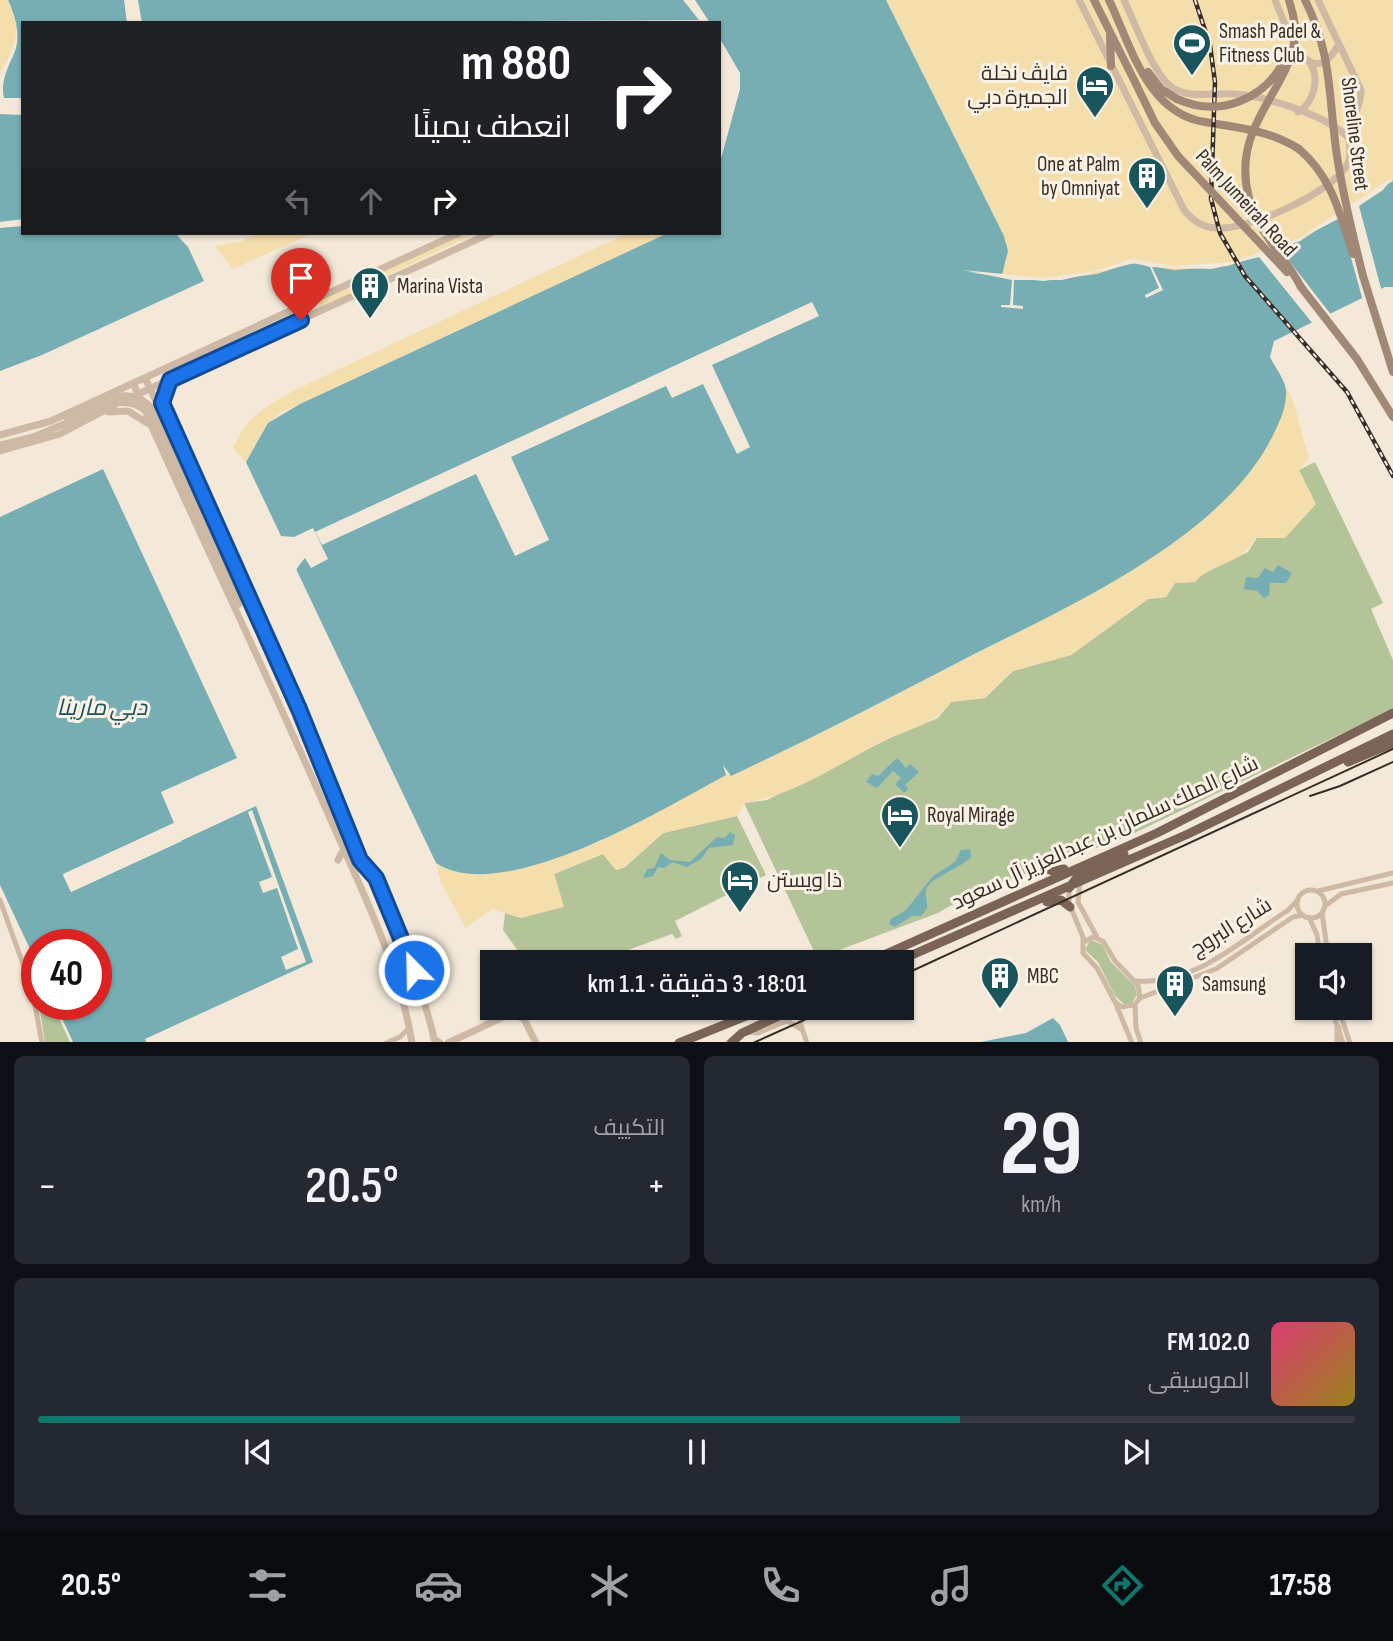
<!DOCTYPE html>
<html lang="ar">
<meta charset="utf-8">
<style>
:root{--surface:#171b24;--page:#242831;--text:#f1f3f6;--muted:#9ea1a6;--line:#363941;--accent:#0f766e}
body{margin:0;font-family:"Sofia Sans Condensed",Cairo,sans-serif;background:var(--page);color:var(--text);direction:rtl;height:100vh;display:flex;flex-direction:column;font-size:26px;white-space:nowrap}
*{box-sizing:border-box;margin:0}
p{font-size:23px;color:var(--muted)}
.icon{flex:none;width:38px;height:38px;fill:none;stroke:currentColor;stroke-width:2;stroke-linecap:round;stroke-linejoin:round}
.map{position:relative;height:1042px;overflow:hidden;direction:ltr}
.panel{display:flex;flex-direction:column;gap:14px;padding:14px;background:#0d0f14;flex:1}
.panel>*{flex:none}
.guide{position:absolute;left:21px;top:21px;width:700px;height:214px;border-radius:0px;box-shadow:0 2px 5px #0004;direction:rtl;background:#202124;color:#fff;overflow:hidden}
.fabs{position:absolute;left:1295px;top:943px;display:grid;gap:14px}
.fabs a{display:grid;place-items:center;width:77px;height:77px;border-radius:0px;background:var(--surface);box-shadow:0 2px 5px #0004;font-size:35px}
.speed{position:absolute;left:21px;top:929px;display:flex;gap:14px;font-size:35px;font-weight:700;text-align:center}
.speed>*{display:grid;place-content:center;width:91px;height:91px;border-radius:50%;background:var(--surface);box-shadow:0 2px 5px #0004;line-height:1}
.speed .limit{border:10px solid #d22;background:#fff;color:#111}
.pin{position:absolute;display:grid;place-items:center;width:60px;height:60px;color:#fff;margin:-72px -30px;border-radius:50% 50% 50% 0;rotate:-45deg;box-shadow:0 0 7px #0007}
.pin .icon{rotate:45deg}
.me{position:absolute;width:77px;margin:-38px;rotate:337deg;stroke-linejoin:round;filter:drop-shadow(0 0 5px #0008)}
.turn{display:flex;align-items:center;gap:24px;height:147px;padding:0 35px;font-size:32px}
.turn .icon{width:91px;height:91px;stroke-width:2.5}
.turn b{display:block;font-size:49px;line-height:60px}
.lanes{display:flex;align-items:center;height:66px;padding:0 35px;background:#0003;justify-content:center;gap:35px;direction:ltr}
.lanes .off{opacity:.35}
.big{font-size:52px;font-weight:600;line-height:1.1}
.panel .widget{flex:1;display:flex;flex-direction:column;justify-content:center;gap:10px;min-width:0;padding:0 24px;border-radius:10px;background:var(--page)}
.panel .dial{align-items:center;gap:0}
.dial b{font-size:91px;line-height:1}
.song{display:flex;align-items:center;gap:21px}
.cover{width:84px;height:84px;border-radius:10px;background:linear-gradient(135deg,hsl(340 70% 55%),hsl(50 70% 35%))}
.played{height:7px;border-radius:4px;background:linear-gradient(90deg,var(--accent) 70%,var(--line) 70%)}
.keys{display:flex;justify-content:space-around;direction:ltr}
.heat{display:flex;justify-content:space-between;align-items:center;font-size:38px;direction:ltr}
.panel .tiles{flex:1;display:grid;gap:14px;grid-template-columns:1fr 1fr}
.widget:last-child{grid-column:span 2}
.trip{position:absolute;left:480px;top:950px;width:434px;height:70px;border-radius:0px;background:var(--surface);box-shadow:0 2px 5px #0004;font-weight:600;line-height:70px;text-align:center;direction:rtl}
.menu{display:flex;height:112px;justify-content:space-around;align-items:center;background:#090b0e;color:var(--muted)}
.menu .icon{width:49px;height:49px}
.menu .current{color:var(--accent)}
.menu b{font-size:32px;color:var(--text)}
.map>svg:first-child{display:block}
.green{fill:#b3c498}
.sand{fill:#f3deac}
.water{fill:#76aeb3}
.pier{fill:#f4e9d9}
.lines{fill:none;stroke-linecap:round;stroke-linejoin:round}
.minor{stroke:#cdb9a4;stroke-width:5}
.tertiary{stroke:#cdb9a4;stroke-width:7}
.secondary{stroke:#a18775;stroke-width:8}
.primary{stroke:#7b6456;stroke-width:9}
.tram{stroke:#382d26;stroke-width:2}
.rail-casing{stroke:#382d26;stroke-width:4.5}
.rail{stroke:#fbf2e6;stroke-width:2;stroke-dasharray:5;stroke-linecap:butt}
.tertiary-bridge{stroke:#cdb9a4;stroke-width:7}
.secondary-bridge{stroke:#a18775;stroke-width:8}
.route-casing{stroke:#114b97;stroke-width:18}
.route{stroke:#1a73e8;stroke-width:12}
.labels{text-anchor:middle;dominant-baseline:central;stroke-width:6;stroke-linejoin:round;paint-order:stroke}
.poi-label{font-size:21px;fill:#382d26;stroke:#fbf2e6;text-anchor:start}
.street-label{font-size:21px;fill:#382d26;stroke:#fbf2e6}
.water-label{font-size:23px;font-style:italic;fill:#18555d;stroke:#fbf2e6}
</style>
<div class="map">
<svg width="1393" height="1043" viewBox="0 0 1393 1043">
<rect width="100%" height="100%" fill="#f4e9d9"/>
<!-- green -->
<path class="green" d="M1315,462L1383,603L1371,609L1393,660V709L1126,837L973,893L938,913L826,955L825,962H819L744,803L767,800L890,738L938,718L951,702L985,698L1013,671L1071,655L1148,599L1166,597L1175,583L1195,582L1201,575L1248,552L1299,470Z
M737,816L766,875L675,921L682,936L676,939L672,934L595,962H526L503,930L505,913L521,918L554,874L603,854L616,870L625,867L663,833Z
M1090,940L1102,944L1111,962L1135,986L1137,995L1132,1003L1124,1004L1115,996L1098,962L1085,950Z
M39,1005H53L70,1042H45Z"/>
<!-- sand -->
<path class="sand" d="M0,0H8C22,33 16,45 0,73Z
M886,0H1393V181L1313,234L1234,265L1062,280L992,277L1007,263L1004,236Z
M260,233H313L233,269L215,246L242,241Z
M465,233H476L319,308L320,299Z
M628,233H668L280,413L268,423L246,462L233,448C249,414 265,407 297,389Z
M1286,388L1293,400L1309,459L1299,470L1316,504L1285,538H1255C1241,567 1214,560 1195,582L1175,583L1166,597L1148,599L1071,655L1013,671L985,698L951,702C937,724 910,728 887,739C840,763 798,794 745,803L737,816L663,833L625,867L616,870L603,854L554,873L564,907L521,918L492,909L466,928L441,883L436,863C503,907 664,810 724,774H735C813,738 888,699 964,660C1065,607 1275,517 1286,388Z"/>
<!-- water -->
<path class="water" d="M8,0H124L127,23H23V98H4C0,80 9,66 15,51C21,35 15,15 8,0Z
M138,0H683L699,20L142,23Z
M695,0H886L1004,236L1008,251L1002,275L965,272L1043,281L1097,274L1131,263L1174,270L1228,266L1300,241L1393,181V287H1385L1274,341L1270,357C1275,367 1285,380 1286,390C1287,404 1281,419 1275,431C1226,539 1060,610 959,662C884,701 808,740 731,776L723,765L726,775C663,809 503,907 436,863L296,569L305,558L311,568L328,559L313,528L294,537L281,536L246,462L268,423L300,404L668,233H719V166L740,89V73L719,37V23H710Z
M0,114L23,115V219L0,222Z
M23,226V233H175L188,247L204,281L42,355L0,371V228Z
M103,469L237,758L161,792L174,823L63,875L71,892L256,806L313,962L145,1039L146,1042H73L56,1005L96,1004V945H37V964L0,885V517Z
M1278,565L1292,573L1286,583H1270L1269,595L1264,598L1257,591L1244,589L1246,577L1258,578L1265,568L1273,572Z
M897,758L906,768L910,764L919,772L905,785L908,789L904,793L895,784L901,778L893,771L877,788L866,782L872,774L878,776Z
M730,832L735,835L733,845L709,848L701,859L687,867L673,862L664,868L658,867L653,876L643,878L647,869L654,868L661,853L670,860L690,862L717,837L725,838Z
M970,849L971,857C961,869 927,878 926,891C925,897 928,903 927,909L921,916H912L895,927L889,924L891,919L906,910L933,876L955,862L961,850Z
M1053,1018L1060,1025L1068,1042H981L1026,1033Z"/>
<!-- pier -->
<path class="pier" d="M1393,177L1383,190L1359,206L1382,292L1363,301L1340,218L1280,249L1332,316L1313,324L1259,257L1212,269L1152,267L1163,290L1146,298L1145,295L1159,288L1150,267L1135,263L1062,280H1014L1013,305L1023,306V309L1001,307V305H1010L1012,280L963,270L1043,278L1096,271L1131,259L1174,266L1233,262L1299,238Z
M812,302L819,316L712,365L750,447L737,454L703,384L672,398L666,386L511,457L549,540L515,556L476,474L322,545L315,532Z
M303,559L296,570L437,869L405,810L293,571L295,563Z
M252,810L306,962L286,970L281,957L298,949L277,888L263,893L259,882L272,877L248,812Z
M174,823L175,826L67,876L73,887L181,838L182,841L71,892L63,874Z"/>
<g class="lines">
<!-- minor -->
<path class="minor" d="M1080,883L1078,902L1097,937
M1069,888V903L1083,937V953L1097,968L1115,1002L1122,1007L1135,1004L1140,998L1138,985L1115,961L1103,941L1093,937L1084,942
M1297 904a14 14 0 1 1 28 0a14 14 0 1 1-28 0Z
M1318,891L1393,873
M0,900L32,989L42,1043
M1325,906L1341,894L1393,883
M1322,912L1328,956
M1309,917L1317,935L1320,956
M1136,981C1195,986 1241,940 1287,911L1298,900
M1140,998L1216,969L1293,917L1303,915
M1115,1002L1132,1043
M1135,1005L1136,1028L1141,1043
M1331,1008L1343,1043
M1338,1008L1350,1043
M747,1032L758,1033L787,1021L801,1029
M386,1043L400,1037L409,1028
M807,1043L800,1022L805,1013L813,1008"/>
<!-- tertiary -->
<path class="tertiary" d="M1079,0L1184,210C1192,220 1202,227 1215,228C1247,231 1328,194 1345,168C1353,157 1349,148 1349,137C1349,121 1362,107 1361,90L1318,0
M1124,0C1135,23 1152,71 1170,86C1188,100 1213,92 1234,94C1266,96 1326,115 1349,138
M1275,0C1286,26 1309,98 1339,44
M1298,112C1314,103 1320,78 1310,63
M145,378L254,608L360,860C387,877 427,1005 434,1039L440,1043
M133,383L141,401
M136,395L491,233
M163,408V393L170,380
M109,412L128,411L149,424
M147,416C207,550 271,683 330,818C361,888 400,967 412,1043
M0,435L51,421L459,233
M0,445L33,437L69,422
M168,445L239,604
M0,451L60,434L115,405
M190,481L205,514
M232,573L244,597
M338,860L344,849
M1338,1028V1043
M448,1043L512,1013L524,1019L536,1043"/>
<!-- secondary -->
<path class="secondary" d="M1094,0L1135,82
M1109,0C1131,46 1147,113 1205,122C1239,128 1269,130 1299,149
M1289,0L1293,15
M1110,35L1111,66
M1148,72L1161,89L1177,99
M1363,276L1393,372
M1301,287L1357,359L1393,417"/>
<!-- primary -->
<path class="primary" d="M1348,762L1393,743
M1039,865L1052,871L1064,869
M1069,888L1079,875L1124,854
M1047,902L1061,900L1070,907
M868,962L1157,833L1393,713
M896,962L1188,834L1393,734
M679,1043L766,1008
M731,1043L742,1033L797,1008"/>
<!-- tram -->
<path class="tram" d="M1310,796L1340,786L1393,762
M901,976L1393,749
M753,1043L831,1008"/>
<defs>
<path id="rail" d="M1195,0L1210,45L1215,82L1211,199L1220,233L1245,276L1347,392L1393,476"/>
</defs>
<!-- rail casing -->
<use href="#rail" class="rail-casing"/>
<!-- rail -->
<use href="#rail" class="rail"/>
<!-- tertiary-bridge -->
<path class="tertiary-bridge" d="M67,418C120,389 147,380 173,444
M69,422C118,398 142,387 168,445"/>
<!-- secondary-bridge -->
<path class="secondary-bridge" d="M1305,0C1333,56 1328,96 1337,156C1343,196 1353,236 1363,276
M1293,15C1309,80 1227,116 1249,198C1258,233 1285,256 1301,287
M1135,82L1155,123L1178,156L1287,272
M1177,99C1219,118 1265,100 1285,59
M1299,149C1332,177 1340,214 1353,254"/>
</g>
<g class="lines">
<defs>
<path id="route" d="M301,320L170,380L162,403L299,709L360,860L376,878L414,970"/>
</defs>
<!-- route casing -->
<use href="#route" class="route-casing"/>
<!-- route -->
<use href="#route" class="route"/>
</g>
<!-- icons -->
<defs>
<symbol id="stadium-pin" viewBox="-11 -11 22 30"><path d="M0 17L-7.5 6A9.5 9.5 0 1 1 7.5 6Z" fill="#18555d" stroke="#fbf2e6"/><path d="M0-5a6.5 5 0 1 0 0 10a6.5 5 0 1 0 0-10ZM-3.5-1.8h7v3.6h-7Z" fill="#fff"/></symbol>
<symbol id="hotel-pin" viewBox="-11 -11 22 30"><path d="M0 17L-7.5 6A9.5 9.5 0 1 1 7.5 6Z" fill="#18555d" stroke="#fbf2e6"/><path d="M-6-4.5h1.5V1H6V5H4.5V3h-9V5H-6ZM-4 0a1.8 1.8 0 1 1 3.6 0ZM.5 0V-2.5h3Q6-2.5 6 0Z" fill="#fff"/></symbol>
<symbol id="building-pin" viewBox="-11 -11 22 30"><path d="M0 17L-7.5 6A9.5 9.5 0 1 1 7.5 6Z" fill="#18555d" stroke="#fbf2e6"/><path d="M-4-6H4V6H1V3H-1V6H-4ZM-2.5-4.3h1.7v1.8h-1.7ZM.8-4.3h1.7v1.8H.8ZM-2.5-1h1.7V.8h-1.7ZM.8-1h1.7V.8H.8Z" fill="#fff"/></symbol>
</defs>
<g fill-rule="evenodd">
<use href="#stadium-pin" x="1170" y="21" width="44" height="60"/>
<use href="#hotel-pin" x="1073" y="63" width="44" height="60"/>
<use href="#building-pin" x="1125" y="154" width="44" height="60"/>
<use href="#building-pin" x="348" y="264" width="44" height="60"/>
<use href="#hotel-pin" x="878" y="793" width="44" height="60"/>
<use href="#hotel-pin" x="718" y="858" width="44" height="60"/>
<use href="#building-pin" x="978" y="954" width="44" height="60"/>
<use href="#building-pin" x="1153" y="962" width="44" height="60"/>
</g>
<g class="labels">
<!-- poi labels -->
<g class="poi-label">
<text x="1219" y="31">Smash Padel &amp;<tspan x="1219" dy="24">Fitness Club</tspan></text>
<text x="1068" y="73" text-anchor="end">فايڤ نخلة<tspan x="1068" dy="24">الجميرة دبي</tspan></text>
<text x="1120" y="164" text-anchor="end">One at Palm<tspan x="1120" dy="24">by Omniyat</tspan></text>
<text x="397" y="286">Marina Vista</text>
<text x="927" y="815">Royal Mirage</text>
<text x="767" y="880">ذا ويستن</text>
<text x="1027" y="976">MBC</text>
<text x="1202" y="984">Samsung</text>
</g>
<!-- street labels -->
<g class="street-label">
<text transform="translate(1355 134) rotate(83)">Shoreline Street</text>
<text transform="translate(1246 203) rotate(47)">Palm Jumeirah Road</text>
<text transform="translate(1105 833) rotate(-25)">شارع الملك سلمان بن عبدالعزيز آل سعود</text>
<text transform="translate(1231 927) rotate(-32)">شارع البروج</text>
</g>
<!-- water labels -->
<g class="water-label">
<text x="102" y="708">دبي مارينا</text>
</g>
</g>
</svg>
<div class="fabs">
<a><svg class="icon" aria-label="sound" viewBox="0 0 24 24"><path d="M4 9h4l5-4v14l-5-4H4zM17 9q2 3 0 6"/></svg></a>
</div>
<div class="speed"><div class="limit">40</div></div>
<div class="pin" style="left:301px;top:320px;background:#d93025"><svg class="icon" aria-label="arrive" viewBox="0 0 24 24"><path d="M6 21V4h12l-3 4 3 4H6"/></svg></div>
<svg class="me" style="left:414px;top:970px" viewBox="-20 -20 40 40"><circle r="17" fill="#1a73e8" stroke="#fff" stroke-width="3"/><path d="M0-11L8 9 0 5-8 9z" fill="#fff"/></svg>
<div class="trip">18:01 · 3 دقيقة · 1.1 km</div>
<div class="guide">
<div class="turn"><svg class="icon" aria-label="right" viewBox="0 0 24 24"><path d="M7 20v-9h11M14 6l5 5-5 5"/></svg><div><b>880 m</b>انعطف يمينًا</div></div>
<div class="lanes"><svg class="icon off" aria-label="left" viewBox="0 0 24 24"><path d="M17 20v-9H6M10 6l-5 5 5 5"/></svg><svg class="icon off" aria-label="ahead" viewBox="0 0 24 24"><path d="M12 20V5M6 11l6-6 6 6"/></svg><svg class="icon" aria-label="right" viewBox="0 0 24 24"><path d="M7 20v-9h11M14 6l5 5-5 5"/></svg></div>
</div>
</div>
<section class="panel">
<div class="tiles">
<div class="widget dial"><b>29</b><p>km/h</p></div>
<div class="widget"><p>التكييف</p>
<div class="heat"><a>−</a><b class="big">20.5°</b><a>+</a></div>
</div>
<div class="widget">
<div class="song"><i class="cover"></i><div><b>102.0 FM</b><p>الموسيقى</p></div></div>
<div class="played"></div>
<div class="keys"><svg class="icon" aria-label="previous" viewBox="0 0 24 24"><path d="M18 5L8 12l10 7zM5 5v14"/></svg><svg class="icon" aria-label="pause" viewBox="0 0 24 24"><path d="M8 5v14M16 5v14"/></svg><svg class="icon" aria-label="next" viewBox="0 0 24 24"><path d="M6 5l10 7-10 7zM19 5v14"/></svg></div>
</div>
</div>
</section>
<nav class="menu">
<b>17:58</b>
<svg class="icon current" aria-label="directions" viewBox="0 0 24 24"><path d="M12 3l9 9-9 9-9-9zM9 14v-3h6M13 9l2 2-2 2"/></svg>
<svg class="icon" aria-label="music" viewBox="0 0 24 24"><path d="M9 18V5l10-2v13"/><circle cx="6" cy="18" r="3"/><circle cx="16" cy="16" r="3"/></svg>
<svg class="icon" aria-label="phone" viewBox="0 0 24 24"><path d="M5 4h4l2 5-3 2q2 4 5 5l2-3 5 2v4C11 20 4 13 5 4z"/></svg>
<svg class="icon" aria-label="climate" viewBox="0 0 24 24"><path d="M12 3v18M4 7l16 10M4 17L20 7"/></svg>
<svg class="icon" aria-label="car" viewBox="0 0 24 24"><path d="M5 17H2v-5l4-1 3-4h7l3 4 3 1v5h-3M9 17h6M6 11h13"/><circle cx="7" cy="17" r="2"/><circle cx="17" cy="17" r="2"/></svg>
<svg class="icon" aria-label="filters" viewBox="0 0 24 24"><path d="M4 7h16M4 17h16"/><circle cx="9" cy="7" r="2"/><circle cx="15" cy="17" r="2"/></svg>
<b>20.5°</b>
</nav>
